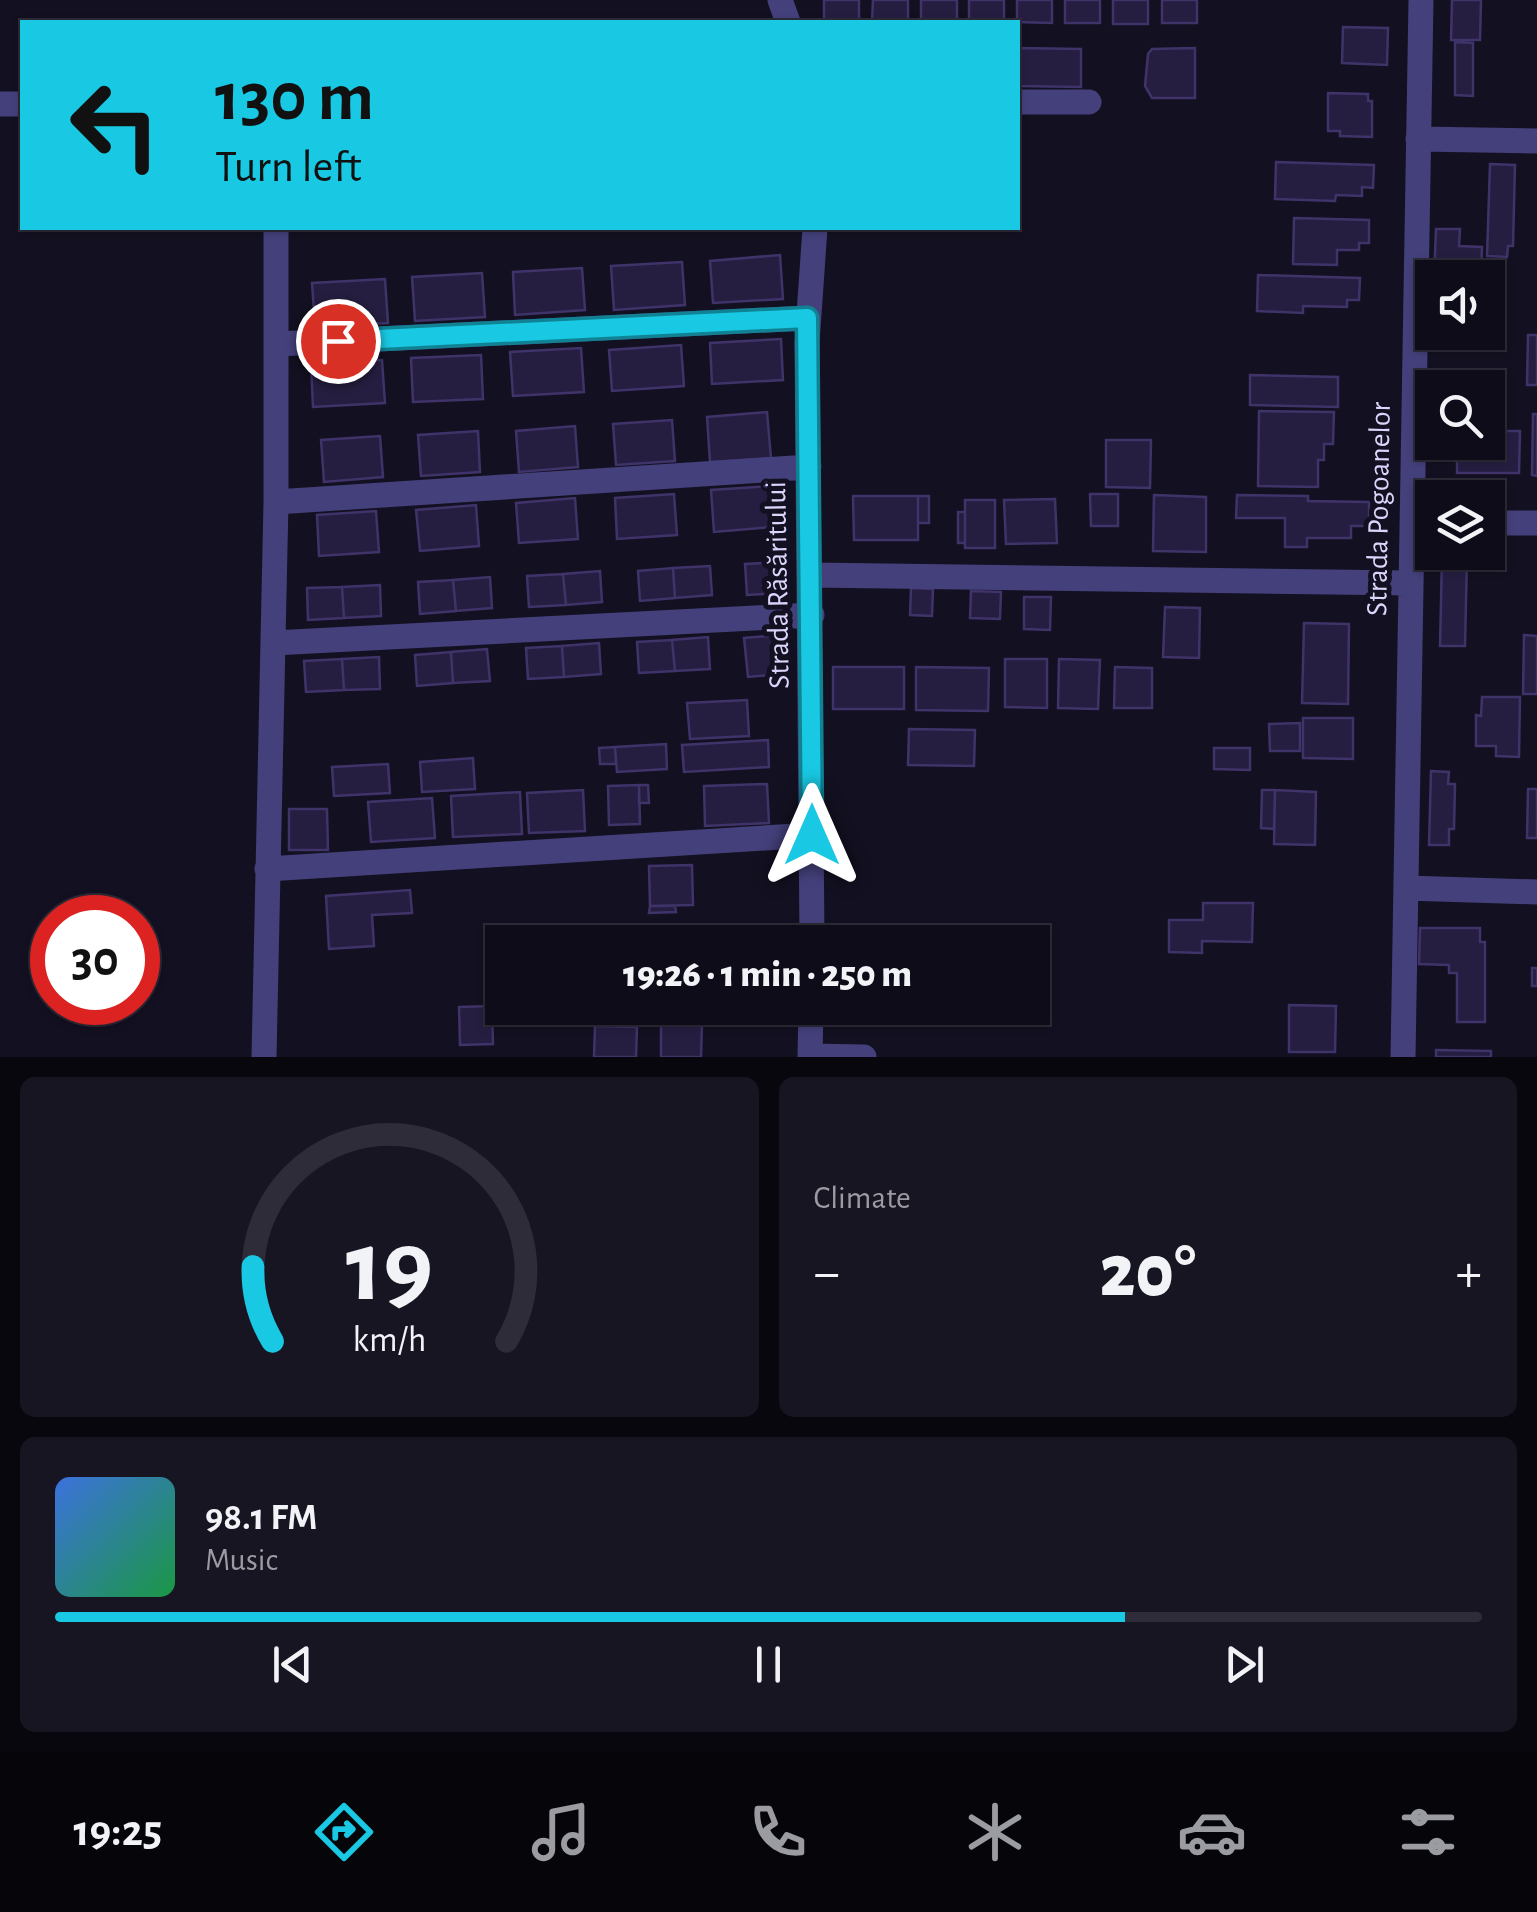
<!DOCTYPE html>
<meta charset="utf-8">
<style>
:root{--surface:#0e0c19;--page:#171522;--text:#f1f3f6;--muted:#9b9ba2;--line:#2e2c38;--accent:#19c8e2}
body{margin:0;font-family:"Alegreya Sans",sans-serif;background:var(--page);color:var(--text);height:100vh;display:flex;flex-direction:column;font-size:38px;white-space:nowrap}
*{box-sizing:border-box;margin:0}
p{font-size:32px;color:var(--muted)}
.icon{flex:none;width:55px;height:55px;fill:none;stroke:currentColor;stroke-width:2;stroke-linecap:round;stroke-linejoin:round}
.map{position:relative;height:1057px;overflow:hidden}
.details{display:flex;flex-direction:column;gap:20px;padding:20px;background:#08070e;flex:1}
.details>*{flex:none}
.guide{position:absolute;left:20px;top:20px;width:1000px;height:210px;border-radius:0px;box-shadow:0 2px 8px #0004,0 0 0 2px var(--line);background:#19c8e2;color:#111;overflow:hidden}
.tools{position:absolute;left:1415px;top:260px;display:grid;gap:20px}
.tools a{display:grid;place-items:center;width:90px;height:90px;border-radius:0px;background:var(--surface);box-shadow:0 2px 8px #0004,0 0 0 2px var(--line);font-size:50px}
.speed{position:absolute;left:30px;top:895px;display:flex;gap:20px;font-size:50px;font-weight:700;text-align:center}
.speed>*{display:grid;place-content:center;width:130px;height:130px;border-radius:50%;background:var(--surface);box-shadow:0 2px 8px #0004,0 0 0 2px var(--line);line-height:1}
.speed .limit{border:15px solid #d22;background:#fff;color:#111}
.pin{position:absolute;display:grid;place-items:center;width:85px;height:85px;color:#fff;margin:-42px;border:5px solid #fff;border-radius:50%;box-shadow:0 2px 10px #0007}
.me{position:absolute;width:110px;margin:-55px;rotate:0deg;stroke-linejoin:round;filter:drop-shadow(0 0 8px #0008)}
.turn{display:flex;align-items:center;gap:35px;height:210px;padding:0 30px;font-size:45px}
.turn .icon{width:130px;height:130px;stroke-width:2.5}
.turn b{display:block;font-size:70px;line-height:85px}
.big{font-size:75px;font-weight:800;line-height:1.1}
.details .card{flex:1;display:flex;flex-direction:column;justify-content:center;gap:15px;min-width:0;padding:0 35px;border-radius:15px;background:var(--page)}
.details .dial{align-items:center;gap:0}
.dial svg{height:260px;overflow:visible;fill:none;stroke:var(--line);stroke-width:7;stroke-linecap:round;text-anchor:middle}
.dial text{fill:var(--text);stroke:none}
.song{display:flex;align-items:center;gap:30px}
.cover{width:120px;height:120px;border-radius:15px;background:linear-gradient(135deg,hsl(220 70% 55%),hsl(140 70% 35%))}
.played{height:10px;border-radius:5px;background:linear-gradient(90deg,var(--accent) 75%,var(--line) 75%)}
.keys{display:flex;justify-content:space-around;direction:ltr}
.heat{display:flex;justify-content:space-between;align-items:center;font-size:55px;direction:ltr}
.details .tiles{flex:1;display:grid;gap:20px;grid-template-columns:1fr 1fr}
.card:last-child{grid-column:span 2}
.trip{position:absolute;left:485px;top:925px;width:565px;height:100px;border-radius:0px;background:var(--surface);box-shadow:0 2px 8px #0004,0 0 0 2px var(--line);font-weight:800;line-height:100px;text-align:center}
.menu{display:flex;height:160px;justify-content:space-around;align-items:center;background:#06050a;color:var(--muted)}
.menu .icon{width:70px;height:70px}
.menu .selected{color:var(--accent)}
.menu b{font-size:45px;color:var(--text)}
.map>svg:first-child{display:block}
.building{fill:#261e40;stroke:#3f3369;stroke-width:2.5}
.lines{fill:none;stroke-linecap:round;stroke-linejoin:round}
.minor{stroke:#44407b;stroke-width:25}
.route-casing{stroke:#108293;stroke-width:25}
.route{stroke:#19c8e2;stroke-width:18}
.labels{text-anchor:middle;dominant-baseline:central;stroke-width:10;stroke-linejoin:round;paint-order:stroke}
.street-label{font-size:30px;fill:#dad5fa;stroke:#131021}
</style>
<div class="map">
<svg width="1537" height="1057" viewBox="0 0 1537 1057">
<rect width="100%" height="100%" fill="#131021"/>
<!-- building -->
<path class="building" d="M824,0H859V22H824Z
M873,0H908V22H872Z
M921,0H957V22H921Z
M969,0H1004V22H969Z
M1017,0H1052V23L1017,22Z
M1065,0H1100V23H1065Z
M1113,0H1148V24H1113Z
M1162,0H1197V23H1162Z
M1452,0H1481L1480,40H1451Z
M1343,27L1388,28L1387,65L1342,63Z
M1455,42L1473,43V96L1455,95Z
M1018,48L1081,49V87L1018,86Z
M1195,48V98H1152L1145,86L1148,54L1152,49Z
M1328,93L1368,94V101H1372V137L1340,136V131H1328Z
M1276,162L1374,165L1373,188L1362,187V196L1336,195L1335,201L1275,199Z
M1490,164L1515,165L1513,246H1508L1507,257L1487,256Z
M1294,218L1369,220V243H1359V250H1337V265L1293,264Z
M1436,229H1460L1459,246L1482,247L1481,278H1434Z
M780,255L783,299L713,303L710,261Z
M682,262L685,305L614,310L611,266Z
M582,268L585,310L515,315L513,272Z
M482,273L485,317L415,321L412,277Z
M1258,275L1360,278L1359,300H1347V307L1303,306V313L1257,311Z
M385,279L388,323L315,327L312,283Z
M1528,335H1537V385H1527Z
M781,339L783,380L712,384L710,343Z
M681,345L684,386L612,391L609,350Z
M581,348L584,392L513,396L510,352Z
M481,355L483,399L413,402L411,358Z
M382,360L385,403L313,407L311,364Z
M1250,375L1338,377V407L1250,405Z
M1259,411L1334,412L1333,444H1324V460H1318V487L1258,486Z
M767,412L771,458L710,462L707,417Z
M1533,414H1537V476L1532,475Z
M672,420L675,461L616,465L613,424Z
M575,426L578,467L519,472L516,431Z
M478,431L480,472L421,476L418,435Z
M1488,431H1520L1519,473H1457V442H1488Z
M380,436L383,477L324,482L321,440Z
M1106,440H1151L1150,488L1106,487Z
M770,486L773,527L714,532L711,490Z
M674,494L677,535L617,539L615,498Z
M1090,494H1118V526H1091Z
M1154,495L1206,497V552L1153,551Z
M1237,495L1308,496V501L1369,502V526H1351V538H1307V547H1285V518H1236Z
M853,496H918V540H854Z
M918,496H929V523H918Z
M575,498L578,539L519,543L516,503Z
M1055,499L1057,543L1006,544L1004,500Z
M965,500H995V548H965Z
M476,505L479,546L420,551L416,510Z
M376,511L379,552L319,556L317,515Z
M958,512H965V543H958Z
M1442,556L1467,557L1465,646H1440Z
M780,562L782,593L747,595L745,564Z
M710,566L712,595L675,598L673,568Z
M673,568L675,598L640,601L638,571Z
M600,571L602,602L566,605L563,574Z
M563,574L566,605L529,607L527,576Z
M490,577L492,608L456,611L453,580Z
M453,580L456,611L420,614L418,582Z
M380,585L381,616L344,618L342,587Z
M342,587L344,618L308,620L307,588Z
M911,588L933,589L932,616L910,615Z
M971,591L1001,592L1000,619L970,618Z
M1024,597H1051L1050,630L1024,629Z
M1165,607L1200,608L1199,658L1163,657Z
M1304,623L1349,624L1348,704L1302,703Z
M778,635L782,674L748,677L744,638Z
M1524,635L1537,636V694H1523Z
M708,637L710,669L675,671L672,640Z
M672,640L675,671L639,673L637,642Z
M599,643L601,674L564,677L562,646Z
M562,646L564,677L528,679L526,648Z
M487,649L490,681L453,683L451,652Z
M451,652L453,683L417,686L415,655Z
M379,657L380,689L344,690L342,659Z
M342,659L344,690L306,692L304,661Z
M1005,659H1047V708L1005,707Z
M1059,659L1100,660L1098,709L1058,708Z
M833,667H904V709H833Z
M916,667L989,668L988,711L916,710Z
M1115,667L1152,668V708H1114Z
M1482,697H1520L1519,757L1496,756V746H1476V715L1481,716Z
M747,700L749,736L690,739L687,703Z
M1303,718H1353V759L1303,758Z
M1300,723V751H1270L1269,724Z
M909,729L975,730L974,766L908,765Z
M768,740L769,767L684,772L682,745Z
M666,744L667,769L617,772L615,747Z
M615,747L616,764H600L599,748Z
M1214,748H1250V770L1214,769Z
M473,758L475,789L422,792L420,762Z
M388,764L390,793L334,796L332,767Z
M1431,771L1449,772L1448,784H1455L1454,829H1449V845H1429Z
M767,784L769,823L705,826L704,786Z
M639,785H648L649,803H639Z
M639,785L640,824L609,825L608,786Z
M1528,789H1537V838H1527Z
M583,790L585,831L529,833L527,793Z
M1262,790H1275L1274,829L1261,828Z
M1275,790L1316,792L1315,845L1274,844Z
M520,792L522,834L453,837L451,796Z
M432,798L435,838L371,842L368,802Z
M289,809H327L328,850H289Z
M692,865L693,905L650,906L649,866Z
M410,890L412,913L372,915L374,946L329,949L326,896Z
M1203,903H1253L1252,942L1202,941V953L1169,952V920H1203Z
M650,906H675L676,912L649,913Z
M1420,928H1480V942H1485V1022H1457V973H1449V965L1419,964Z
M1532,968H1537V986H1532Z
M1289,1005L1336,1006L1335,1052H1289Z
M492,1006L493,1044L460,1045L459,1007Z
M661,1023L702,1024L701,1057H661Z
M595,1026L637,1027L636,1057H594Z
M1436,1050L1491,1051V1057H1436Z"/>
<g class="lines">
<!-- minor -->
<path class="minor" d="M780,0L788,22
M1018,102H1089
M0,104H22
M1418,139L1537,141
M277,344L807,318
M276,502L809,467
M1488,523H1537
M811,575L1409,583
M273,643L812,615
M267,869L812,835
M1406,888L1537,892
M812,942L807,343L815,228
M810,1056L864,1057
M264,1057L276,502V228
M810,1057L811,1008
M1403,1057L1421,0"/>
</g>
<g class="lines">
<defs>
<path id="route" d="M338,341L807,318L812,835"/>
</defs>
<!-- route casing -->
<use href="#route" class="route-casing"/>
<!-- route -->
<use href="#route" class="route"/>
</g>
<g class="labels">
<!-- street labels -->
<g class="street-label">
<text transform="translate(1379 509) rotate(-89)">Strada Pogoanelor</text>
<text transform="translate(778 585) rotate(-91)">Strada Răsăritului</text>
</g>
</g>
</svg>
<div class="tools">
<a><svg class="icon" aria-label="sound" viewBox="0 0 24 24"><path d="M4 9h4l5-4v14l-5-4H4zM17 9q2 3 0 6"/></svg></a>
<a><svg class="icon" aria-label="search" viewBox="0 0 24 24"><circle cx="10" cy="10" r="6"/><path d="M15 15l6 6"/></svg></a>
<a><svg class="icon" aria-label="layers" viewBox="0 0 24 24"><path d="M12 4l9 5-9 5-9-5zM3 14l9 5 9-5"/></svg></a>
</div>
<div class="speed"><div class="limit">30</div></div>
<div class="pin" style="left:338px;top:341px;background:#d93025"><svg class="icon" aria-label="arrive" viewBox="0 0 24 24"><path d="M6 21V4h12l-3 4 3 4H6"/></svg></div>
<svg class="me" style="left:812px;top:835px" viewBox="-20 -20 40 40"><path d="M0-17L14 15 0 8-14 15z" fill="#19c8e2" stroke="#fff" stroke-width="4"/></svg>
<div class="trip">19:26 · 1 min · 250 m</div>
<div class="guide">
<div class="turn"><svg class="icon" aria-label="left" viewBox="0 0 24 24"><path d="M17 20v-9H6M10 6l-5 5 5 5"/></svg><div><b>130 m</b>Turn left</div></div>
</div>
</div>
<section class="details">
<div class="tiles">
<div class="card dial"><svg viewBox="0 0 100 80">
<path d="M14 69A42 42 0 1 1 86 69"/>
<path d="M14 69A42 42 0 0 1 8 46" stroke="#19c8e2"/>
<text x="50" y="56" font-size="32" font-weight="700">19</text>
<text x="50" y="72" font-size="11">km/h</text>
</svg></div>
<div class="card"><p>Climate</p>
<div class="heat"><a>−</a><b class="big">20°</b><a>+</a></div>
</div>
<div class="card">
<div class="song"><i class="cover"></i><div><b>98.1 FM</b><p>Music</p></div></div>
<div class="played"></div>
<div class="keys"><svg class="icon" aria-label="previous" viewBox="0 0 24 24"><path d="M18 5L8 12l10 7zM5 5v14"/></svg><svg class="icon" aria-label="pause" viewBox="0 0 24 24"><path d="M8 5v14M16 5v14"/></svg><svg class="icon" aria-label="next" viewBox="0 0 24 24"><path d="M6 5l10 7-10 7zM19 5v14"/></svg></div>
</div>
</div>
</section>
<nav class="menu">
<b>19:25</b>
<svg class="icon selected" aria-label="directions" viewBox="0 0 24 24"><path d="M12 3l9 9-9 9-9-9zM9 14v-3h6M13 9l2 2-2 2"/></svg>
<svg class="icon" aria-label="music" viewBox="0 0 24 24"><path d="M9 18V5l10-2v13"/><circle cx="6" cy="18" r="3"/><circle cx="16" cy="16" r="3"/></svg>
<svg class="icon" aria-label="phone" viewBox="0 0 24 24"><path d="M5 4h4l2 5-3 2q2 4 5 5l2-3 5 2v4C11 20 4 13 5 4z"/></svg>
<svg class="icon" aria-label="climate" viewBox="0 0 24 24"><path d="M12 3v18M4 7l16 10M4 17L20 7"/></svg>
<svg class="icon" aria-label="car" viewBox="0 0 24 24"><path d="M5 17H2v-5l4-1 3-4h7l3 4 3 1v5h-3M9 17h6M6 11h13"/><circle cx="7" cy="17" r="2"/><circle cx="17" cy="17" r="2"/></svg>
<svg class="icon" aria-label="filters" viewBox="0 0 24 24"><path d="M4 7h16M4 17h16"/><circle cx="9" cy="7" r="2"/><circle cx="15" cy="17" r="2"/></svg>
</nav>
